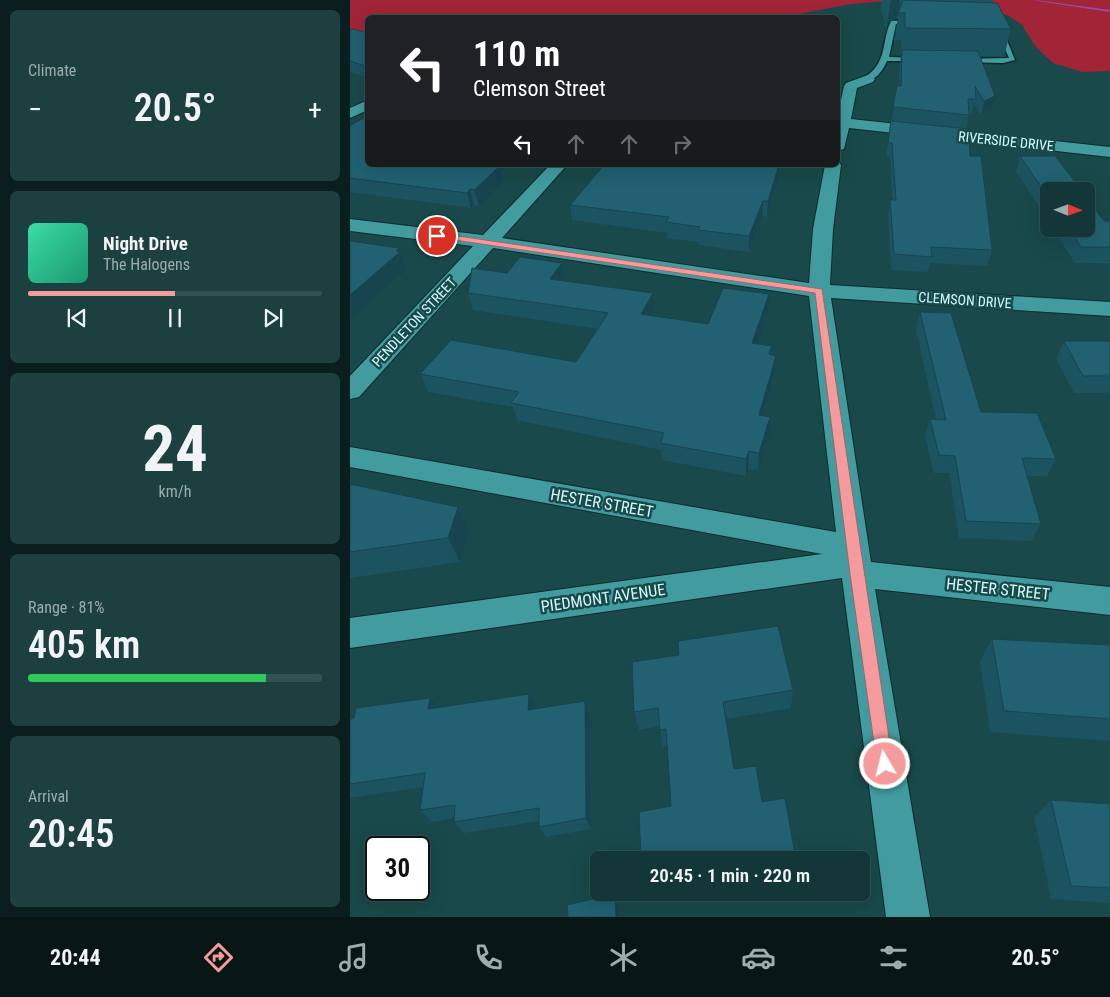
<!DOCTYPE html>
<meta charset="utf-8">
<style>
:root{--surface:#133738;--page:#1c3f40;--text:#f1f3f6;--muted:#9dacae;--line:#325153;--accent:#f59b9d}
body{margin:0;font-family:"Roboto Condensed",sans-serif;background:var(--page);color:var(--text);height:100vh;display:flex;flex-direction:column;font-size:19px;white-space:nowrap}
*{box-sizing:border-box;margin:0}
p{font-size:16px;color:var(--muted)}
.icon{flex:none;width:28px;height:28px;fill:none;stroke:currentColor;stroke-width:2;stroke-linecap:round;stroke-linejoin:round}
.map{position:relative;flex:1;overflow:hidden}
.sheet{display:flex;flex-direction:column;gap:10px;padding:10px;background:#0a1e1f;width:350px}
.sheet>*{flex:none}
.banner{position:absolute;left:15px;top:15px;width:475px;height:152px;border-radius:8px;box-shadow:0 5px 20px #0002,0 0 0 1px var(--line);background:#202124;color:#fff;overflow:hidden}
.needle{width:32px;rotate:91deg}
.tools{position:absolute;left:690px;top:182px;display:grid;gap:10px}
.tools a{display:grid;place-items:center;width:55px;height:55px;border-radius:8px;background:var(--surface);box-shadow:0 5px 20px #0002,0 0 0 1px var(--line);font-size:25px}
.speed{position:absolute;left:15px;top:836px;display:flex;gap:10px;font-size:25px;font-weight:700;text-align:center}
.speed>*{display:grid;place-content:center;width:65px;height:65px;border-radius:50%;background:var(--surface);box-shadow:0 5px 20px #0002,0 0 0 1px var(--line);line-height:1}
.speed .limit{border:2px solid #111;border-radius:8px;background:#fff;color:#111}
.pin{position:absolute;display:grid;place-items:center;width:42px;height:42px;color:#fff;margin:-21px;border:2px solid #fff;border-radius:50%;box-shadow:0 1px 5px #0007}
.me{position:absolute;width:55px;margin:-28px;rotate:352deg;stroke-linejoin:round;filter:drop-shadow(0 0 4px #0008)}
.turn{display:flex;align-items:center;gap:18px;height:105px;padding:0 25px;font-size:22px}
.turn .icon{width:65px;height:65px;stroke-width:2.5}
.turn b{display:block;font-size:35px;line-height:42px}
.lanes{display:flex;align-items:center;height:48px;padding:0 25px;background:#0003;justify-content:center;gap:25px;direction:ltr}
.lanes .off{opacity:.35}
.big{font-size:38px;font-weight:600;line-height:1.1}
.sheet .tile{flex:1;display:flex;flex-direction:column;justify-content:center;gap:8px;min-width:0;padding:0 18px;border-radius:8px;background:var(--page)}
.sheet .dial{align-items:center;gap:0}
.dial b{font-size:65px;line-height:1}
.song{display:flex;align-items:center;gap:15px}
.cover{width:60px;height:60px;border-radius:8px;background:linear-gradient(135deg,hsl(160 70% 55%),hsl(160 70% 35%))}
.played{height:5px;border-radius:2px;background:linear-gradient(90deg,var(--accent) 50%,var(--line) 50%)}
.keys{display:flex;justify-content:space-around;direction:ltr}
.heat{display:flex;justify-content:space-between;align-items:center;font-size:28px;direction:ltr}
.charge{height:8px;border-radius:4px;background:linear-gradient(90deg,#34c759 81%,var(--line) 0)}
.trip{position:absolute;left:240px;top:851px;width:280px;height:50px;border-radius:8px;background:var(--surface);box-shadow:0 5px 20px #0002,0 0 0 1px var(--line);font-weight:600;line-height:50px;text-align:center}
.menu{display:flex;height:80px;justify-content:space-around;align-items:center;background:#081616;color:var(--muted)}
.menu .icon{width:35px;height:35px}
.menu .selected{color:var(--accent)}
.menu b{font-size:22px;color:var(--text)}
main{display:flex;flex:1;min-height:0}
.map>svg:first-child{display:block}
.green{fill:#a12437}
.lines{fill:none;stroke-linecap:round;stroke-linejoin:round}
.stream{fill:#994ab0;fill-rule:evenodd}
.service-casing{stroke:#102c2d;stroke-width:3}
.minor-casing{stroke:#102c2d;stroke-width:2}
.service{fill:#429c9f;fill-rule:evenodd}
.minor{fill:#429c9f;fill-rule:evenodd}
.wall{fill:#1c5361}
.shaded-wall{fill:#17444f}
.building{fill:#216171;stroke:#17444f}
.route{fill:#f59b9d;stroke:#9f6566}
.labels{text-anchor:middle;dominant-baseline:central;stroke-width:5;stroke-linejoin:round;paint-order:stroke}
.far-street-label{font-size:14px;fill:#d3fcfd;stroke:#19494a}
.street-label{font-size:16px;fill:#d3fcfd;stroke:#19494a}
</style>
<main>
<section class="sheet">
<div class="tile"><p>Climate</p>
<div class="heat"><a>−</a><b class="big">20.5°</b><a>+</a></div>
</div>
<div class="tile">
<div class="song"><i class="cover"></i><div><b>Night Drive</b><p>The Halogens</p></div></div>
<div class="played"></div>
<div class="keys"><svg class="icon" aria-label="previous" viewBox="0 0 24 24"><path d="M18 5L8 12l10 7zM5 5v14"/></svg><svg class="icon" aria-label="pause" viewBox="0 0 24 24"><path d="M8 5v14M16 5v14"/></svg><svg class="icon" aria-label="next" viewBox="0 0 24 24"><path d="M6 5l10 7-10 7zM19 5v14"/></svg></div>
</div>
<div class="tile dial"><b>24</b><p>km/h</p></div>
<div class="tile"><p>Range · 81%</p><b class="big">405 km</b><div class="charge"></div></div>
<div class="tile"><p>Arrival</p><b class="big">20:45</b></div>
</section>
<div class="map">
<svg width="760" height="917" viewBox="0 0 760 917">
<rect width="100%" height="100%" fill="#19494a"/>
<!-- green -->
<path class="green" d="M0,0H760V71L732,72L703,63L686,47L672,25L659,16L631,8L550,0L501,4L428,18H18L17,33L0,30Z"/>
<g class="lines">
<!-- stream -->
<path class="stream" d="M685,0L760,10V12L687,1Z"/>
<defs>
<path id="service" d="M569,20L567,23L546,24L539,57L571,58L574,60L573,61H537C533,70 526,81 515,81V77C538,62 531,42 541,21Z
M649,26L652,28L665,60L653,63L609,62V60L611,59L659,58L646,28Z"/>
<path id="minor" d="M518,75L525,79L523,82L507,88L501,119L760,147V157L499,128L494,149L488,151V114L494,86L496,83Z
M18,100V110L0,118V108Z
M488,161L491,165L483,229L480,285L760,302V316L481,298L521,562L760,587V615L525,589L580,917H536L492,578L0,648V618L472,554L0,467V447L486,532L459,296L143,248L9,397L0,399V376L123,246L0,231V219L133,235L200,165H217L152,238L459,283L463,229L475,165H488Z"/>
</defs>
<!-- service casing -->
<use href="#service" class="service-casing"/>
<!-- minor casing -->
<use href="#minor" class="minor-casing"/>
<!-- service -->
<use href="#service" class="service"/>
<!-- minor -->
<use href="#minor" class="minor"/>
</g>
<!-- wall -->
<path class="wall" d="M532,0H643L642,2L661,29L654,57L630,56L641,110L631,115L624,105L622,113H619L616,129L620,156L642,250L637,266L580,263L578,272L541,270L538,215L540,200H542L540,157H536L547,86H549L550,63L551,55H550L551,40H544L548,18L538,23L536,31L531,7Z
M0,30L18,33V78L0,72Z
M0,126L18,165L151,172L154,181L129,206L124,205L121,208L0,192Z
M670,156L699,191V222L666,171Z
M427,167V183L417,217L412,216L399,252L349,245V242L317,238V233L222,220L220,205Z
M754,221H760V263H725L703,229H736Z
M212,263L215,280L214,281L303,293L305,310L302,316L358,324L418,311L407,344L422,346L421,355L426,356L425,373L413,416L419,435L408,470L398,469L396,476L312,460L311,450L167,420L163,407L78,392L70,374L226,362L248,329L123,310L118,293L157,273Z
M570,312L631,412L706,459L697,476H677L691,524L681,541L609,538L599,473H584L575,437L580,419H586L566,330Z
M714,341H760V393H724L706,359Z
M0,484L119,532L110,562L0,578Z
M642,639L760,645V741L640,732L630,661Z
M282,662L443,690L441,708L376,719L384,769L412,802L445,854L444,860H291L321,806L317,746L313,747L310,726L289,730L284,712Z
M235,701L240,715L241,829L196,837L189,827V821L114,833L104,822V818L82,822L70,810L73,787L0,798V719L87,708L186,709Z
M701,800L760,804V903L701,899L684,817Z"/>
<!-- shaded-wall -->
<path class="shaded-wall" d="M541,0H550L547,18L538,23L536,31Z
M18,64V73L15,66Z
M645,96L641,110L631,115L634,101Z
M140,165H157L151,172L154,181L129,206L124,190Z
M428,168L427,183L417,217L418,201Z
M120,189L124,205L121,208L117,193Z
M413,201L412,216L399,252V236Z
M49,248L56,269L0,320V295Z
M212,263L215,280L203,296L200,279Z
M303,293L305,310L293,332L291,314Z
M419,294L418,311L402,361V343Z
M426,356L425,373L408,433L409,415Z
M420,417L419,435L408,470L409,453Z
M399,451L398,469L396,476V459Z
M108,507L119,532L110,562L98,538Z
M179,694L186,708L185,724L178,710Z
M80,698L90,712L78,709Z
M235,701L240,715L241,829L236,818Z
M265,894L268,899L269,917H266Z"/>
<!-- building -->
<path class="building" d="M553,0L647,3L661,29L555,28V13H548Z
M3,29L18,33V64L15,66L0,61V30Z
M552,50L628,51L645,96L634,101L625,86L626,99H618L619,115L543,107L547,86H551Z
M18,115V165H144L150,166L124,190L120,189L117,193L0,178V126Z
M541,121L619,129L620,156H631L642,250L581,247L582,257L544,254L540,200H546L542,143L538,142Z
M670,156H705L732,191H699V198Z
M254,165H424L423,167L428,168L418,201H413L399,236L348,230L350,227L316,222L319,217L220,205Z
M736,197L754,221H760V247H731L719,229H736Z
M0,241L49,248L46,251L50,252L0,295Z
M170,257L212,263L200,279L303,293L291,314L358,324L373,288L419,294L402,343L422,346L419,354L426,356L409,415L420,417L409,453L399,451L396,459L310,443L314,433L161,403L169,392L70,374L101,340L226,362L258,313L118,293L122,268L157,273Z
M570,312L601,313L631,412L687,413L706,459L672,458L691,524L616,521L605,456L589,455L580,419L596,420Z
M714,341H760V376H733Z
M0,484L108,507L98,538L0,552Z
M428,626L443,690L373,702L384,769L406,766L412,802L435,798L445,854L409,860H291L289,812L321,806L316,729L310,730L308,708L284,712L282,662L329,655L328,641Z
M642,639L760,645V719L654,711Z
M179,694L178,710L235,701L236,818L189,827V808L104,822L105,805L70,810L75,773L0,784V719L4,718L6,708L80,698L78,709Z
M701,800L760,804V888L721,886Z
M265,894L266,917H218L217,905Z"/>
<!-- route -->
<path class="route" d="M87,233L472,289L543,764L541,770L535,773L530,770L527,764L500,574L465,293L84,237V234Z"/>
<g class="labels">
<!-- far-street labels -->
<g class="far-street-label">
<text transform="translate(656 141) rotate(6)">RIVERSIDE DRIVE</text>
<text transform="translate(615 300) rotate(4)">CLEMSON DRIVE</text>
<text transform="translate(64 322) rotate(-47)">PENDLETON STREET</text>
</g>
<!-- street labels -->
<g class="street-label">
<text transform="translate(252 503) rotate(10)">HESTER STREET</text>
<text transform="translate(648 589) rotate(6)">HESTER STREET</text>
<text transform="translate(253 598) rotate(-8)">PIEDMONT AVENUE</text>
</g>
</g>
</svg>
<div class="tools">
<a><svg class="needle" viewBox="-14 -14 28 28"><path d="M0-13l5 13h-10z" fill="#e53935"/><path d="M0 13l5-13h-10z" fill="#9dacae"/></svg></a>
</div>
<div class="speed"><div class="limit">30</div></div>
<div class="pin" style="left:87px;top:236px;background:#d93025"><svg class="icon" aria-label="arrive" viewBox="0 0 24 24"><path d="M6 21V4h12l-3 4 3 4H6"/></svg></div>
<svg class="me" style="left:535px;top:764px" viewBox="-20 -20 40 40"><circle r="17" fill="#f59b9d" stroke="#fff" stroke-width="3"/><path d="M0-11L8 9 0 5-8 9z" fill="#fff"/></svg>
<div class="trip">20:45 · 1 min · 220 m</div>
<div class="banner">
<div class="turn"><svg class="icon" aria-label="left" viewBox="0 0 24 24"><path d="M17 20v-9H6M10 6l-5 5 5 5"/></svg><div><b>110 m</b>Clemson Street</div></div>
<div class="lanes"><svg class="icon" aria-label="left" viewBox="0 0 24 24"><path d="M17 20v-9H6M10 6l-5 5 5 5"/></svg><svg class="icon off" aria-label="ahead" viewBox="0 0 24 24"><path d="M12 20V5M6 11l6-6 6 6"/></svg><svg class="icon off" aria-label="ahead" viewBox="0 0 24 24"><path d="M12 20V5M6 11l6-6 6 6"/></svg><svg class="icon off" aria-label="right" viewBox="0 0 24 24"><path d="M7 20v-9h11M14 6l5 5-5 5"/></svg></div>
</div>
</div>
</main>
<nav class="menu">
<b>20:44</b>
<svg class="icon selected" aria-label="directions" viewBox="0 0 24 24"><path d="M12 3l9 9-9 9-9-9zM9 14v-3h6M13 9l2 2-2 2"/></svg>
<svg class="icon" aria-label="music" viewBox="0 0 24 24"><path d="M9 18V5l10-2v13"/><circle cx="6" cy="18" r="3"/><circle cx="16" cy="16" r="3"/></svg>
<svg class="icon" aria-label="phone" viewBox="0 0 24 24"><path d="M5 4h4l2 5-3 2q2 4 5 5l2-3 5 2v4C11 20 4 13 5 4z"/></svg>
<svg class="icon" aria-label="climate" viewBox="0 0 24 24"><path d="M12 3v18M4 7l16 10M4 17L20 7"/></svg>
<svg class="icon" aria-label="car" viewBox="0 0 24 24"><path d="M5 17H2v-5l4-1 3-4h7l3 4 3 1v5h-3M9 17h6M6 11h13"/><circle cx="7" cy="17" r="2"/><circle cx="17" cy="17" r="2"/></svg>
<svg class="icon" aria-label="filters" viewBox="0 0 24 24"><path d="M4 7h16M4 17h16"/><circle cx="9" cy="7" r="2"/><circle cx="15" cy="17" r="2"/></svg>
<b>20.5°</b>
</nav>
